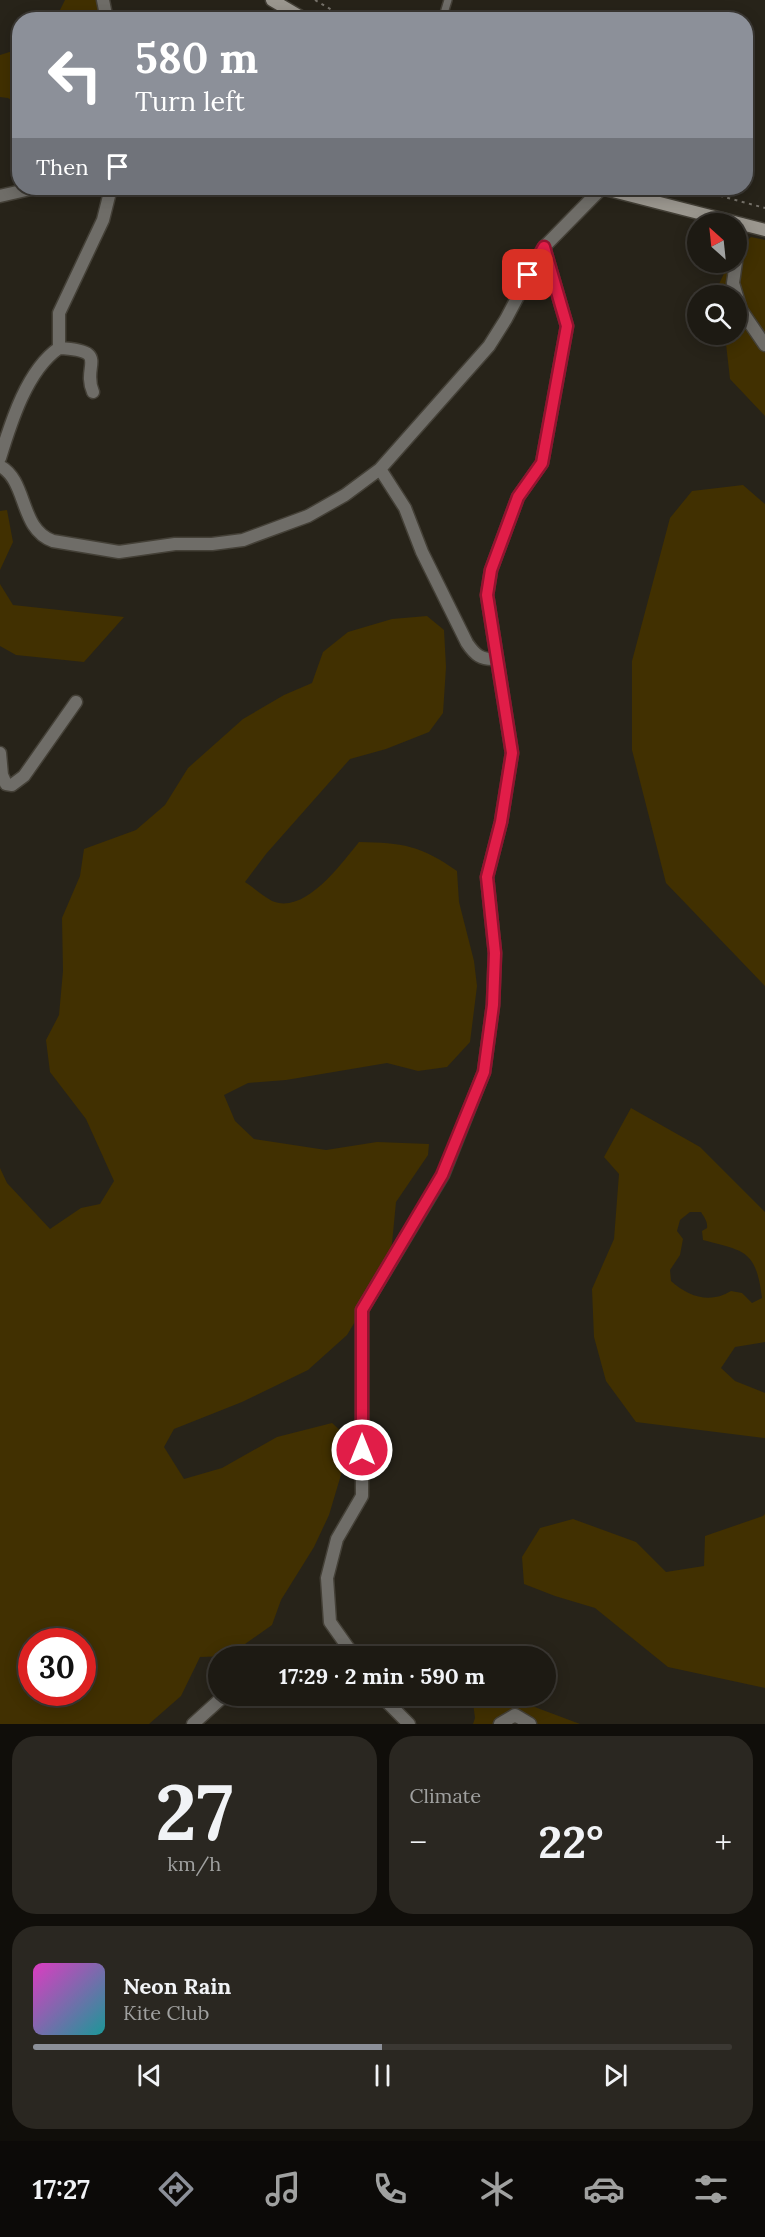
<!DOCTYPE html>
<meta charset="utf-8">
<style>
:root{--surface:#1d1a13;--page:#2a2721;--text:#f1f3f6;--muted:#a0a1a0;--line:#3b3833;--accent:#8c9099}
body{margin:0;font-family:Lora,serif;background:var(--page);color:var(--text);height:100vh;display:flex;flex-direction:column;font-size:22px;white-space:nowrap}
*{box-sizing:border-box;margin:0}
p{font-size:20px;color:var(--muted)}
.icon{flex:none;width:33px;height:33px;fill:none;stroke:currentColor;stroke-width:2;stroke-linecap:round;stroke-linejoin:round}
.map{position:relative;height:1724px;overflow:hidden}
.drawer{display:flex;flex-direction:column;gap:12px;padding:12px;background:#100e0a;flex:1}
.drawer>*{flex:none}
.top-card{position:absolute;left:12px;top:12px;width:741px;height:183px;border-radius:24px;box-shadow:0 3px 15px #0003,0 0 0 2px var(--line);background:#8c9099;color:#fff;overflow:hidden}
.needle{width:39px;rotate:333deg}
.buttons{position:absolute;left:687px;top:213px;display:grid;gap:12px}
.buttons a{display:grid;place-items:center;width:60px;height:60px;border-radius:50%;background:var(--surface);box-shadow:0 3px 15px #0003,0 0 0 2px var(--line);font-size:30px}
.speed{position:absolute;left:18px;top:1628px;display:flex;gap:12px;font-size:30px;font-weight:700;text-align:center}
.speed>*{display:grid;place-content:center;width:78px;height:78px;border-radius:50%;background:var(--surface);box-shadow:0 3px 15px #0003,0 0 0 2px var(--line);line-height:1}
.speed .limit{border:9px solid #d22;background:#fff;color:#111}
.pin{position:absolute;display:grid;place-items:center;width:51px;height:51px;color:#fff;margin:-26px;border-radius:12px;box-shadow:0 3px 9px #0006}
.me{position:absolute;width:66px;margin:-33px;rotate:0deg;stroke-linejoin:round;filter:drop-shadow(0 0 4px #0008)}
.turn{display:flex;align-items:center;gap:21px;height:126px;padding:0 24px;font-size:27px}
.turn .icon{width:78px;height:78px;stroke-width:2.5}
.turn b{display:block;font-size:42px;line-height:51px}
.then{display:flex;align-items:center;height:57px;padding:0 24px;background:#0003;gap:12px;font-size:22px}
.big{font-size:45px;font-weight:700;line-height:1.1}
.drawer .card{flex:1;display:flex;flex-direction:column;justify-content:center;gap:9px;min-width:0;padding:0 21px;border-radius:24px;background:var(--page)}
.drawer .dial{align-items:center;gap:0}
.dial b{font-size:78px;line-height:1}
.song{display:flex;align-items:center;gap:18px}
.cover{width:72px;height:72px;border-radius:9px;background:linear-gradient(135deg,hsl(310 70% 55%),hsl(180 70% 35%))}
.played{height:6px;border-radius:3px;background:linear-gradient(90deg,var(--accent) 50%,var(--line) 50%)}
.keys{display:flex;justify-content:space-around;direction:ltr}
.heat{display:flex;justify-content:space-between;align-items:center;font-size:33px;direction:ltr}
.drawer .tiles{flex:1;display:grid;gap:12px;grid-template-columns:1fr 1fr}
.card:last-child{grid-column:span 2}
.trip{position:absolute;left:208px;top:1646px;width:348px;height:60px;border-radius:30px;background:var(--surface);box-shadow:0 3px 15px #0003,0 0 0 2px var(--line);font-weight:700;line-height:60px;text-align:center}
.dock{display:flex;height:96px;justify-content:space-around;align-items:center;background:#0c0a08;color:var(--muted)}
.dock .icon{width:42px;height:42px}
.dock .on{color:var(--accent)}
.dock b{font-size:27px;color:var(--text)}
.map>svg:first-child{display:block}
.green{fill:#413001;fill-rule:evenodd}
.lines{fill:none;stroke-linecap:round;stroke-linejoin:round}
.lane-casing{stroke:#444037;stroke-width:10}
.street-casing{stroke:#444037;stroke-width:15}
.secondary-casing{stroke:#444037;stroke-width:15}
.path{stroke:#76726a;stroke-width:2;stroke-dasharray:3 4.5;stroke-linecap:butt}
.lane{stroke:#6f6d68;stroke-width:7}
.street{stroke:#6f6d68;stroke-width:12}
.secondary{stroke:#9b978f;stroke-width:12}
.route-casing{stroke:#92132f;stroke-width:15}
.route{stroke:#e11d48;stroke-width:10}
</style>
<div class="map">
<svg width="765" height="1724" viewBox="0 0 765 1724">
<rect width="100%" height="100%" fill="#272319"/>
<!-- green -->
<path class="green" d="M65,0H107L113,19L55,20Z
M19,49V105L8,98L0,97V55Z
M751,237L765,240V416L730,379L725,335L736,334V296L720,295L719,284L729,263L736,262L737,249Z
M743,485L765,504V986L666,883L632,750V661L670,518L692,491Z
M7,510L13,542L0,570V511Z
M0,584L13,605L124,617L84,662L16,655L0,646Z
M427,616L444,630L446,667L443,713L429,732L386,749L350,759L266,854L245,882C254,888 263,896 272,901C305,915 341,864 359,842C403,843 420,845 457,871L459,902L474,961L477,986L470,1042L447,1067L418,1071L387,1063L286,1080L248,1083L224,1095L235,1121L254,1139L326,1150L377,1142L429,1144L428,1155L396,1202L390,1264L347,1335L308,1370L242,1402L174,1429L164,1447L184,1479L222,1468L277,1437L332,1423L342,1432L343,1468L329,1515L314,1547L281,1600L272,1625L228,1656L200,1657L181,1696L149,1724H0V1168L7,1183L50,1229L81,1208L100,1204L114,1181L86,1119L50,1072L46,1040L59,1015L63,971L62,918L80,876L84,849L136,830L165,805L188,768L243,719L284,695L312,683L323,652L348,632L392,619ZM32,1641H82V1692H32Z
M631,1108L700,1147L765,1212V1342L735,1347L721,1368L735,1381L765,1393V1438L636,1422L606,1381L594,1337L592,1289L614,1239L619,1174L604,1157ZM690,1212H701C704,1217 708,1222 707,1228L702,1231L703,1240C745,1251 756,1250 762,1298L752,1303L742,1293L731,1291C710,1304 689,1297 671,1281L670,1270L680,1255L683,1239L677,1231L680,1220Z
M765,1514V1688L668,1667L595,1608L555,1596L524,1584L522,1557L540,1528L573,1519L636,1542L666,1572L704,1566L705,1536L763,1516Z
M472,1695H503L580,1724H473L475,1718Z"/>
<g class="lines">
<defs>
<path id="lane" d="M442,20L448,0"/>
<path id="street" d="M103,0L107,20
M0,196L35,188
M736,257L741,224
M736,262L733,283L741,310L765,345
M59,348V313L103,220L111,188
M0,458C11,422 27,370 59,348C112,351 81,365 93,392
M0,466C28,481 19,529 53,541L119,552L175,544H212L243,540L308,516L345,495L380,469
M496,659C481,660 475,655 467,643L422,552L405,508L380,469L489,346L506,319L544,247
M0,753L2,775L6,784L12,785L24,776L76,702
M354,1656L330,1622L327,1578L337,1539L362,1496V1310L443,1175L484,1072L493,1005L495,953L487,877L501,822L512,753L487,595L491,570L518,497L542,463L567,326L544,247L602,188
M380,1695L409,1724
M193,1724L225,1695
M500,1724L515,1715L530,1724"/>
<path id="secondary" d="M272,0L306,20
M601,188L765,230"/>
</defs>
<!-- lane casing -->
<use href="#lane" class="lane-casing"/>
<!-- street casing -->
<use href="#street" class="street-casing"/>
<!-- secondary casing -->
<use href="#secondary" class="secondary-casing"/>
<!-- path -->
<path class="path" d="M315,0L349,20
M691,188L765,208"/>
<!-- lane -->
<use href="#lane" class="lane"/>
<!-- street -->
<use href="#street" class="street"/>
<!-- secondary -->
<use href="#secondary" class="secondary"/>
</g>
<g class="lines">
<defs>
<path id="route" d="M362,1450V1310L442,1175L484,1072L493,1005L495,953L487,877L501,822L512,753L487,595L491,570L518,497L542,463L567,326L544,247L528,275"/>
</defs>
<!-- route casing -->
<use href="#route" class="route-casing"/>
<!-- route -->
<use href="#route" class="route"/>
</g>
</svg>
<div class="buttons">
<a><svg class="needle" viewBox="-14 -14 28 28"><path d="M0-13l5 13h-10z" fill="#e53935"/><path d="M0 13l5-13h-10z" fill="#a0a1a0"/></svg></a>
<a><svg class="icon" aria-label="search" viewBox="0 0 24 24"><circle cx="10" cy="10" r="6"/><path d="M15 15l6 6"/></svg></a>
</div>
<div class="speed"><div class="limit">30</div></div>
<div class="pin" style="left:528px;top:275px;background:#d93025"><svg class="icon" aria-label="arrive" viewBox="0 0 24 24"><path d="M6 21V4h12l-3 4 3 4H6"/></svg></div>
<svg class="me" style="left:362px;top:1450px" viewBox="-20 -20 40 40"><circle r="17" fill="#e11d48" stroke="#fff" stroke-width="3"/><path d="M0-11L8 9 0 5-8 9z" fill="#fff"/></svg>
<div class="trip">17:29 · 2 min · 590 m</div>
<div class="top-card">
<div class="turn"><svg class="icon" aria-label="left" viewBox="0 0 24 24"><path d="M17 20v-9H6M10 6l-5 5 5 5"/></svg><div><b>580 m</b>Turn left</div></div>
<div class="then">Then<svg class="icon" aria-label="arrive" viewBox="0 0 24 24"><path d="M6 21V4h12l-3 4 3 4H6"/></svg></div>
</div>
</div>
<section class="drawer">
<div class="tiles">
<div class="card dial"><b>27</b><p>km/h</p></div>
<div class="card"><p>Climate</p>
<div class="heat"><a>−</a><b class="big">22°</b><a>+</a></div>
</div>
<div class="card">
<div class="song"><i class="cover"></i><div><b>Neon Rain</b><p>Kite Club</p></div></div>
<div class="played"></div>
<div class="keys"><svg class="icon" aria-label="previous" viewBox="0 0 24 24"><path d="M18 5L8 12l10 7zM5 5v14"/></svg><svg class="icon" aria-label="pause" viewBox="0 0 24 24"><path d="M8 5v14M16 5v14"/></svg><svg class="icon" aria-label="next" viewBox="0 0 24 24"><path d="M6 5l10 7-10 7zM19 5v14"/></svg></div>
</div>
</div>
</section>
<nav class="dock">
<b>17:27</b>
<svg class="icon on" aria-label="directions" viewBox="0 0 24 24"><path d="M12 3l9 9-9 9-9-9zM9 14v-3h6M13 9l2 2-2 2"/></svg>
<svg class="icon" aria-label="music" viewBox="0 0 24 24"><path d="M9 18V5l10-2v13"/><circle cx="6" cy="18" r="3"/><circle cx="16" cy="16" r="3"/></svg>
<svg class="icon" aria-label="phone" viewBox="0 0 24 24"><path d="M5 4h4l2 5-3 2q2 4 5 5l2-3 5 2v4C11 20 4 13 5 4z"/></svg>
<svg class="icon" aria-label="climate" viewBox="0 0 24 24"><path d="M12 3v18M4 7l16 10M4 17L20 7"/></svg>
<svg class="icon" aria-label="car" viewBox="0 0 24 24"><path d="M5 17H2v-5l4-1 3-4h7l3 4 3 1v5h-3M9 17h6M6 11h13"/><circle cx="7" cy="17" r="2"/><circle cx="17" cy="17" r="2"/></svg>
<svg class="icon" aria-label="filters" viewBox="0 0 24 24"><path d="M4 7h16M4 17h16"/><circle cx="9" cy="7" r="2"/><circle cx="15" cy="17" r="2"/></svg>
</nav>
